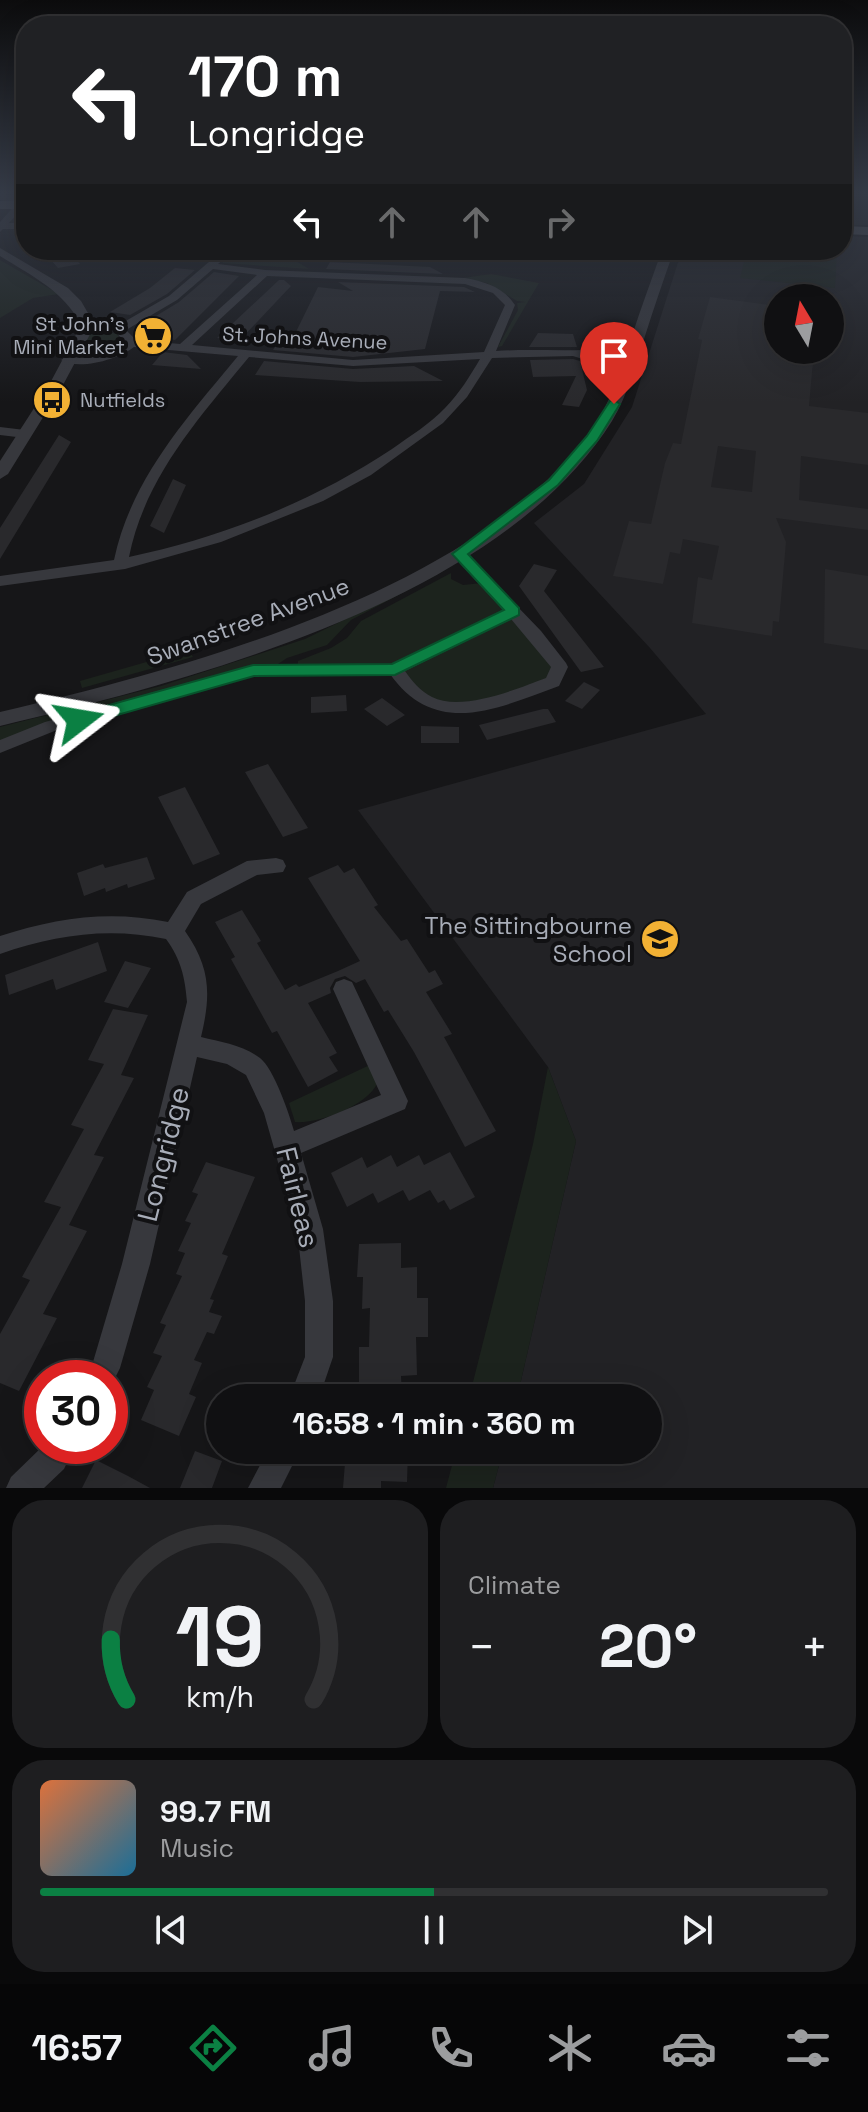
<!DOCTYPE html>
<meta charset="utf-8">
<style>
:root{--surface:#101012;--page:#1e1e20;--text:#f1f3f6;--muted:#9c9d9f;--line:#303032;--accent:#0b8043}
body{margin:0;font-family:"Space Grotesk",sans-serif;background:var(--page);color:var(--text);height:100vh;display:flex;flex-direction:column;font-size:30px;white-space:nowrap}
*{box-sizing:border-box;margin:0}
p{font-size:26px;color:var(--muted)}
.icon{flex:none;width:44px;height:44px;fill:none;stroke:currentColor;stroke-width:2;stroke-linecap:round;stroke-linejoin:round}
.map{position:relative;height:1488px;overflow:hidden}
.drawer{display:flex;flex-direction:column;gap:12px;padding:12px;background:#09090a;flex:1}
.drawer>*{flex:none}
.guide{position:absolute;left:16px;top:16px;width:836px;height:244px;border-radius:32px;box-shadow:0 8px 32px #0002,0 0 0 2px var(--line);background:#202124;color:#fff;overflow:hidden}
.needle{width:52px;rotate:350deg}
.fabs{position:absolute;left:764px;top:284px;display:grid;gap:16px}
.fabs a{display:grid;place-items:center;width:80px;height:80px;border-radius:50%;background:var(--surface);box-shadow:0 8px 32px #0002,0 0 0 2px var(--line);font-size:40px}
.speed{position:absolute;left:24px;top:1360px;display:flex;gap:16px;font-size:40px;font-weight:700;text-align:center}
.speed>*{display:grid;place-content:center;width:104px;height:104px;border-radius:50%;background:var(--surface);box-shadow:0 8px 32px #0002,0 0 0 2px var(--line);line-height:1}
.speed .limit{border:12px solid #d22;background:#fff;color:#111}
.pin{position:absolute;display:grid;place-items:center;width:68px;height:68px;color:#fff;margin:-82px -34px;border-radius:50% 50% 50% 0;rotate:-45deg;box-shadow:0 0 8px #0007}
.pin .icon{rotate:45deg}
.me{position:absolute;width:88px;margin:-44px;rotate:76deg;stroke-linejoin:round;filter:drop-shadow(0 0 6px #0008)}
.turn{display:flex;align-items:center;gap:28px;height:168px;padding:0 40px;font-size:36px}
.turn .icon{width:104px;height:104px;stroke-width:2.5}
.turn b{display:block;font-size:56px;line-height:68px}
.lanes{display:flex;align-items:center;height:76px;padding:0 40px;background:#0003;justify-content:center;gap:40px;direction:ltr}
.lanes .off{opacity:.35}
.big{font-size:60px;font-weight:700;line-height:1.1}
.drawer .tile{flex:1;display:flex;flex-direction:column;justify-content:center;gap:12px;min-width:0;padding:0 28px;border-radius:32px;background:var(--page)}
.drawer .dial{align-items:center;gap:0}
.dial svg{height:208px;overflow:visible;fill:none;stroke:var(--line);stroke-width:7;stroke-linecap:round;text-anchor:middle}
.dial text{fill:var(--text);stroke:none}
.song{display:flex;align-items:center;gap:24px}
.cover{width:96px;height:96px;border-radius:12px;background:linear-gradient(135deg,hsl(20 70% 55%),hsl(200 70% 35%))}
.played{height:8px;border-radius:4px;background:linear-gradient(90deg,var(--accent) 50%,var(--line) 50%)}
.keys{display:flex;justify-content:space-around;direction:ltr}
.heat{display:flex;justify-content:space-between;align-items:center;font-size:44px;direction:ltr}
.drawer .tiles{flex:1;display:grid;gap:12px;grid-template-columns:1fr 1fr}
.tile:last-child{grid-column:span 2}
.trip{position:absolute;left:206px;top:1384px;width:456px;height:80px;border-radius:40px;background:var(--surface);box-shadow:0 8px 32px #0002,0 0 0 2px var(--line);font-weight:700;line-height:80px;text-align:center}
.menu{display:flex;height:128px;justify-content:space-around;align-items:center;background:#060607;color:var(--muted)}
.menu .icon{width:56px;height:56px}
.menu .active{color:var(--accent)}
.menu b{font-size:36px;color:var(--text)}
.map>svg:first-child{display:block}
.built{fill:#222225;fill-rule:evenodd}
.green{fill:#1c231d}
.building{fill:#29292c;fill-rule:evenodd}
.lines{fill:none;stroke-linecap:round;stroke-linejoin:round}
.minor{fill:#37383d;fill-rule:evenodd}
.tertiary{fill:#37383d;fill-rule:evenodd}
.primary{fill:#53555c;fill-rule:evenodd}
.route{fill:#0b8043;stroke:#07532c;stroke-width:2}
.labels{text-anchor:middle;dominant-baseline:central;stroke-width:8;stroke-linejoin:round;paint-order:stroke}
.far-poi-label{font-size:20px;fill:#a8adb8;stroke:#111113;text-anchor:end}
.far-street-label{font-size:20px;fill:#a8adb8;stroke:#111113}
.street-label{font-size:24px;fill:#a8adb8;stroke:#111113}
.poi-label{font-size:24px;fill:#a8adb8;stroke:#111113;text-anchor:end}
.near-street-label{font-size:28px;fill:#a8adb8;stroke:#111113}
</style>
<div class="map">
<svg width="868" height="1488" viewBox="0 0 868 1488">
<rect width="100%" height="100%" fill="#161618"/>
<!-- built -->
<path class="built" d="M842,193H868V225H842Z
M842,236L868,237V1488H493L503,1450H648V1398H517L576,1141L548,1067L358,810L706,714L650,648L534,523L584,484L632,407L682,250H842ZM778,298H830V350H778Z"/>
<!-- green -->
<path class="green" d="M232,250H296L291,258L309,269L223,263L221,260Z
M747,250H837L835,288L740,278Z
M0,260L59,294L33,298L0,318Z
M491,274L539,283L502,346L498,347L518,310L517,303L526,302L517,301L487,283L463,278Z
M95,329L117,334L121,341L106,353L80,356L91,331Z
M444,571L351,620L327,645L287,658L275,666L54,720L0,741V727L161,686L305,639Z
M451,573V579L463,585L482,583L560,667L553,682L473,705H435L396,665L298,664V661L331,648L347,638L361,621Z
M181,638L193,657L82,688L80,681L164,657L179,646Z
M374,1063L379,1078C374,1104 319,1124 295,1122L289,1103Z
M548,1067L576,1141L517,1398H469L533,1144Z
M456,1450H503L493,1488H446Z"/>
<!-- building -->
<path class="building" d="M42,250H68L80,264L58,268Z
M330,262L430,267L443,274L326,269Z
M175,268L195,270L167,294L130,315L110,312L150,288Z
M214,272L239,276L175,340L141,336L159,320L151,319L179,302Z
M279,280H284L291,286L239,341L217,338Z
M338,282L464,287L475,292L440,291L425,349L353,357L273,350L279,341L291,342L318,287L353,291Z
M710,297L778,306V350H814L809,406L868,413V465L801,456L799,500L868,509V530L776,518L786,542L779,622L773,621L772,636L692,623L698,577L712,580L719,546L683,539L680,554L670,552L663,584L613,576L629,521L651,524L665,463L673,443L681,444L702,340L698,339ZM718,446L756,451L752,492L711,487Z
M538,333L573,334L577,347H529Z
M163,352L187,355L201,369L152,365Z
M573,359L580,361L587,390L579,407L562,405L576,376L533,377L530,360Z
M264,361L353,369L414,366L443,381L360,382L255,375Z
M59,435L71,442L0,559V528Z
M173,479L186,485L164,533L150,526Z
M534,564L557,570L544,591L604,667L581,672L519,586Z
M825,569L868,576V650L824,643Z
M584,682L600,690L582,709L565,701Z
M346,695L347,711L311,713V697Z
M382,698L405,715L387,726L364,709Z
M543,709H548L556,722L487,740L479,725Z
M421,726L459,727V743H421Z
M268,764L308,828L283,837L245,772Z
M185,787L220,854L193,865L158,797Z
M147,857L155,879L128,888L127,884L106,892L105,888L84,896L77,873L103,864L105,868Z
M338,865L344,873L354,868L378,905L374,907L401,941L407,939L429,973L435,970L443,984L426,992L452,1034L444,1037L496,1131L465,1147L414,1052L388,1010L384,1012L365,979L356,983L345,976L335,979L330,988L331,993L308,1003L337,1053L329,1057L338,1071L308,1087L277,1031L272,1033L231,959L235,957L215,922L242,910L261,941L257,943L285,990L296,984L299,987L338,971L360,961L308,878Z
M98,942L107,971L56,990L53,979L9,995L5,975Z
M125,961L151,968L128,1008L104,1002Z
M113,1009L148,1015L121,1075L134,1078L94,1155L104,1157L69,1225L87,1231L43,1314L57,1318L19,1391L0,1383V1334L30,1280L22,1277L61,1207L44,1202L84,1129L71,1125L104,1064L88,1060Z
M450,1152L475,1197L450,1210L444,1200L438,1203L430,1190L409,1201L403,1190L378,1203L373,1193L347,1207L331,1173L362,1157L367,1168L391,1155L397,1167L419,1155L424,1165Z
M206,1162L255,1177L222,1254L228,1256L210,1299L214,1300L209,1312L222,1316L214,1334L207,1332L194,1360L202,1363L189,1394L196,1397L179,1436L141,1420L154,1390L147,1387L162,1356L153,1353L166,1325L160,1323L182,1276L176,1274L185,1253L178,1251L191,1223L185,1221L198,1194L192,1192Z
M401,1243V1268L417,1267V1298H428V1337H416L417,1375L401,1376L402,1398H359V1347H369L370,1308L362,1309L363,1277H357L359,1244Z
M346,1450H408L407,1482L381,1481V1488H343Z
M195,1451L222,1461L212,1488H180Z
M96,1460L128,1476L150,1488H82Z"/>
<g class="lines">
<!-- minor -->
<path class="minor" d="M0,194L26,196V202L0,200Z
M0,223H26V229H0Z
M223,250H234L218,264L265,270L465,278C486,282 503,287 515,305L496,351C525,349 555,351 584,350C602,349 624,341 640,351C628,358 606,353 591,355L631,368V372L627,373L573,356L492,358L467,397L443,423L371,475L323,501L221,542L125,569L0,586V576L114,560C131,479 186,419 238,356L134,347C119,359 79,371 61,360C79,349 104,359 126,342L115,332L83,325L94,322L117,326L169,296ZM213,269L257,275L180,344L136,340L126,330L177,300ZM267,276L465,284L493,293L505,305L484,352L353,360L192,345ZM249,357L353,366L480,359C470,376 459,394 445,408C430,424 410,436 392,449C312,502 223,537 129,557C145,477 199,418 249,357Z
M0,427L25,430L31,434L25,438L0,435Z
M459,550L464,551L541,631L566,663L568,667L559,686C498,708 436,739 390,674L253,675L57,730L0,753V740L45,722L253,665L392,664L504,611L454,557L452,554ZM511,619L551,667L546,678C517,689 461,712 432,697C420,691 412,681 405,671Z
M276,858L283,860L286,866L283,872L257,875L201,904L185,931C211,968 211,995 201,1037C221,1042 243,1045 260,1058C274,1069 289,1113 294,1131L381,1095L333,989L336,982L344,979L352,982L408,1101L405,1109L301,1153L323,1229L333,1301V1357L319,1398H289L305,1357V1301L297,1229L264,1113L246,1075L227,1064L197,1057L150,1264L120,1368L110,1388V1378H85L93,1362L122,1264L187,1002C185,978 181,959 166,939C108,927 55,935 0,954V936C56,918 109,910 168,922L187,892L247,861Z
M43,1446H75L64,1469L44,1488H6L11,1477Z
M268,1450H300L281,1488H248Z"/>
<!-- tertiary -->
<path class="tertiary" d="M17,203L26,205L0,232V222Z
M0,248L68,288L81,301L95,325L63,385L8,474L0,479V461L49,385L81,325C64,291 32,276 0,256Z
M662,250H674C664,279 654,307 645,336C635,365 628,395 612,421C500,600 193,680 0,726V712C187,668 487,589 598,420C614,394 622,364 632,336C641,307 652,279 662,250Z"/>
<!-- primary -->
<path class="primary" d="M0,201H26V209H0Z
M842,226L868,227V235L842,234Z"/>
</g>
<!-- sky -->
<linearGradient id="sky" x2="0" y2="1"><stop stop-color="#0c0c0d"/><stop offset="0.48" stop-color="#363c48"/><stop offset="1" stop-color="#363c48" stop-opacity="0"/></linearGradient>
<rect width="868" height="402" fill="url(#sky)"/>
<!-- route -->
<path class="route" d="M614,400L620,404L597,441L558,485L468,554L519,608V615L395,675L254,676L79,726L70,720L73,715L253,665L392,664L504,610L452,554L549,480L587,436L610,401Z"/>
<!-- icons -->
<defs>
<symbol id="supermarket-disc" viewBox="-11 -11 22 22"><circle r="9.5" fill="#f2b134" stroke="#111113"/><path d="M-6-5.5h2.5l.6 2H6L4.5 2H-2.5L-4.4-4H-6ZM-1.5 3.2a1.3 1.3 0 1 0 .1 0ZM3 3.2a1.3 1.3 0 1 0 .1 0Z" fill="#111"/></symbol>
<symbol id="bus-disc" viewBox="-11 -11 22 22"><circle r="9.5" fill="#f2b134" stroke="#111113"/><path d="M-5-6H5V4H4V6H2V4H-2V6H-4V4H-5ZM-3.5-4V0h7V-4ZM-3.5 1.2v1.5H-2V1.2ZM2 1.2v1.5H3.5V1.2Z" fill="#111"/></symbol>
<symbol id="school-disc" viewBox="-11 -11 22 22"><circle r="9.5" fill="#f2b134" stroke="#111113"/><path d="M0-5L7-2L0 1L-7-2ZM-4 1L0 2.5L4 1V4Q0 6-4 4Z" fill="#111"/></symbol>
</defs>
<g fill-rule="evenodd">
<use href="#supermarket-disc" x="131" y="314" width="44" height="44"/>
<use href="#bus-disc" x="30" y="378" width="44" height="44"/>
<use href="#school-disc" x="638" y="917" width="44" height="44"/>
</g>
<g class="labels">
<!-- far-poi labels -->
<g class="far-poi-label">
<text x="125" y="324">St John's<tspan x="125" dy="23">Mini Market</tspan></text>
<text x="80" y="400" text-anchor="start">Nutfields</text>
</g>
<!-- far-street labels -->
<g class="far-street-label">
<text transform="translate(305 338) rotate(3)">St. Johns Avenue</text>
</g>
<!-- street labels -->
<g class="street-label">
<text transform="translate(248 621) rotate(-20)">Swanstree Avenue</text>
</g>
<!-- poi labels -->
<g class="poi-label">
<text x="632" y="925">The Sittingbourne<tspan x="632" dy="28">School</tspan></text>
</g>
<!-- near-street labels -->
<g class="near-street-label">
<text transform="translate(163 1154) rotate(-76)">Longridge</text>
<text transform="translate(298 1197) rotate(76)">Fairleas</text>
</g>
</g>
</svg>
<div class="fabs">
<a><svg class="needle" viewBox="-14 -14 28 28"><path d="M0-13l5 13h-10z" fill="#e53935"/><path d="M0 13l5-13h-10z" fill="#9c9d9f"/></svg></a>
</div>
<div class="speed"><div class="limit">30</div></div>
<div class="pin" style="left:614px;top:404px;background:#d93025"><svg class="icon" aria-label="arrive" viewBox="0 0 24 24"><path d="M6 21V4h12l-3 4 3 4H6"/></svg></div>
<svg class="me" style="left:79px;top:720px" viewBox="-20 -20 40 40"><path d="M0-17L14 15 0 8-14 15z" fill="#0b8043" stroke="#fff" stroke-width="4"/></svg>
<div class="trip">16:58 · 1 min · 360 m</div>
<div class="guide">
<div class="turn"><svg class="icon" aria-label="left" viewBox="0 0 24 24"><path d="M17 20v-9H6M10 6l-5 5 5 5"/></svg><div><b>170 m</b>Longridge</div></div>
<div class="lanes"><svg class="icon" aria-label="left" viewBox="0 0 24 24"><path d="M17 20v-9H6M10 6l-5 5 5 5"/></svg><svg class="icon off" aria-label="ahead" viewBox="0 0 24 24"><path d="M12 20V5M6 11l6-6 6 6"/></svg><svg class="icon off" aria-label="ahead" viewBox="0 0 24 24"><path d="M12 20V5M6 11l6-6 6 6"/></svg><svg class="icon off" aria-label="right" viewBox="0 0 24 24"><path d="M7 20v-9h11M14 6l5 5-5 5"/></svg></div>
</div>
</div>
<section class="drawer">
<div class="tiles">
<div class="tile dial"><svg viewBox="0 0 100 80">
<path d="M14 69A42 42 0 1 1 86 69"/>
<path d="M14 69A42 42 0 0 1 8 46" stroke="#0b8043"/>
<text x="50" y="56" font-size="32" font-weight="700">19</text>
<text x="50" y="72" font-size="11">km/h</text>
</svg></div>
<div class="tile"><p>Climate</p>
<div class="heat"><a>−</a><b class="big">20°</b><a>+</a></div>
</div>
<div class="tile">
<div class="song"><i class="cover"></i><div><b>99.7 FM</b><p>Music</p></div></div>
<div class="played"></div>
<div class="keys"><svg class="icon" aria-label="previous" viewBox="0 0 24 24"><path d="M18 5L8 12l10 7zM5 5v14"/></svg><svg class="icon" aria-label="pause" viewBox="0 0 24 24"><path d="M8 5v14M16 5v14"/></svg><svg class="icon" aria-label="next" viewBox="0 0 24 24"><path d="M6 5l10 7-10 7zM19 5v14"/></svg></div>
</div>
</div>
</section>
<nav class="menu">
<b>16:57</b>
<svg class="icon active" aria-label="directions" viewBox="0 0 24 24"><path d="M12 3l9 9-9 9-9-9zM9 14v-3h6M13 9l2 2-2 2"/></svg>
<svg class="icon" aria-label="music" viewBox="0 0 24 24"><path d="M9 18V5l10-2v13"/><circle cx="6" cy="18" r="3"/><circle cx="16" cy="16" r="3"/></svg>
<svg class="icon" aria-label="phone" viewBox="0 0 24 24"><path d="M5 4h4l2 5-3 2q2 4 5 5l2-3 5 2v4C11 20 4 13 5 4z"/></svg>
<svg class="icon" aria-label="climate" viewBox="0 0 24 24"><path d="M12 3v18M4 7l16 10M4 17L20 7"/></svg>
<svg class="icon" aria-label="car" viewBox="0 0 24 24"><path d="M5 17H2v-5l4-1 3-4h7l3 4 3 1v5h-3M9 17h6M6 11h13"/><circle cx="7" cy="17" r="2"/><circle cx="17" cy="17" r="2"/></svg>
<svg class="icon" aria-label="filters" viewBox="0 0 24 24"><path d="M4 7h16M4 17h16"/><circle cx="9" cy="7" r="2"/><circle cx="15" cy="17" r="2"/></svg>
</nav>
